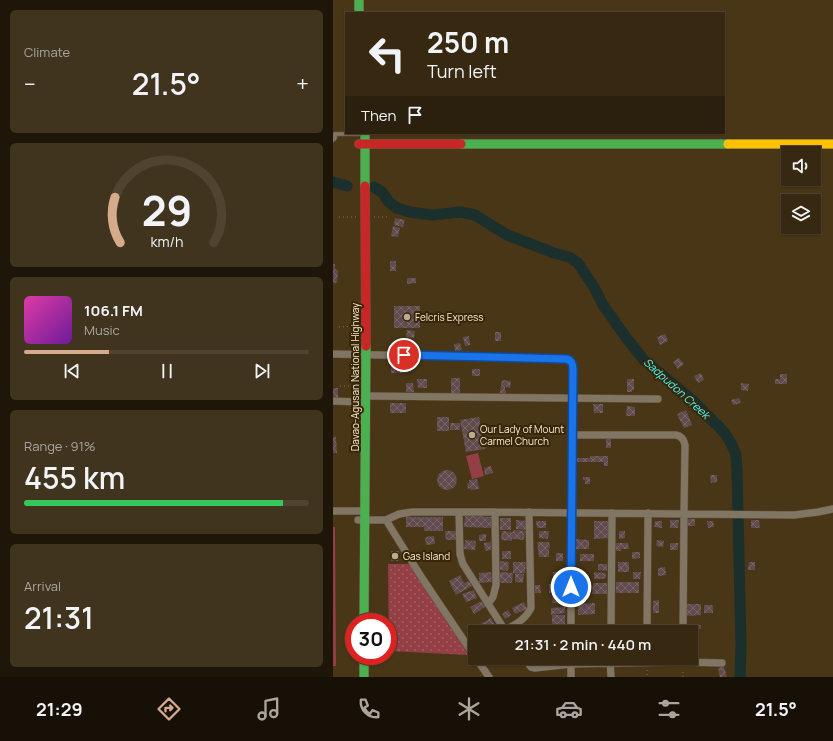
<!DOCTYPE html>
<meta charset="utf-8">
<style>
:root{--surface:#362811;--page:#41341f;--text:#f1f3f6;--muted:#aaa69f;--line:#504431;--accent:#d6ab8b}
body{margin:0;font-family:Manrope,sans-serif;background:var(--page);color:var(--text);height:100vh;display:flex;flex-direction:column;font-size:15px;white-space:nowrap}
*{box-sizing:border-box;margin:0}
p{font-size:13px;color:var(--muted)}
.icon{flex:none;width:22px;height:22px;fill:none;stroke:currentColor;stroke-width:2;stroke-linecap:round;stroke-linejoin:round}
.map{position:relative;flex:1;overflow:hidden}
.panel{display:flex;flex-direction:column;gap:10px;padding:10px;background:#1e1609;width:333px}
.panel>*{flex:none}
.top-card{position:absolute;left:12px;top:12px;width:380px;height:122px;border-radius:0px;box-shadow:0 1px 3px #0004,0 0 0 1px var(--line);background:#362811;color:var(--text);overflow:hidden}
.controls{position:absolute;left:448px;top:146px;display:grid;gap:8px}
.controls a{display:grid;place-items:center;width:40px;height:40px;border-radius:0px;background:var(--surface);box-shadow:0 1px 3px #0004,0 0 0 1px var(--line);font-size:20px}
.speed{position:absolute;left:12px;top:613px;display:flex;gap:8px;font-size:20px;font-weight:700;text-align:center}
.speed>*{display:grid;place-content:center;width:52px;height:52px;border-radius:50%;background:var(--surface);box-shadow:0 1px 3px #0004,0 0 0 1px var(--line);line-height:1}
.speed .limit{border:6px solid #d22;background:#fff;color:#111}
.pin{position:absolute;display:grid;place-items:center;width:34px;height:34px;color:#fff;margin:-17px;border:2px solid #fff;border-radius:50%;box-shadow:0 1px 4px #0007}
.me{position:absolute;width:44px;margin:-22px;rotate:0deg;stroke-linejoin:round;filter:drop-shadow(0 0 3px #0008)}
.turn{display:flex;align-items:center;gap:14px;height:84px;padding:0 16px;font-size:18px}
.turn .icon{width:52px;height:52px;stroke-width:2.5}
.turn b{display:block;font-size:28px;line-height:34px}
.then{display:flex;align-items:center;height:38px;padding:0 16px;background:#0003;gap:8px;font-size:15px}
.big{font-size:30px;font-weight:600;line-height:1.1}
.panel .tile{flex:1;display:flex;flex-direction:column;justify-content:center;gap:6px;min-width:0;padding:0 14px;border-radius:6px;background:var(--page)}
.panel .dial{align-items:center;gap:0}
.dial svg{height:104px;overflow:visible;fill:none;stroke:var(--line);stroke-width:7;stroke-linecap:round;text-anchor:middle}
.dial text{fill:var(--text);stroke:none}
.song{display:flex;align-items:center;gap:12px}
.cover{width:48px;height:48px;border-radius:6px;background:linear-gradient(135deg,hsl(320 70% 55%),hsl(280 70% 35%))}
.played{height:4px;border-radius:2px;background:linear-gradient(90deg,var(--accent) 30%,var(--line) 30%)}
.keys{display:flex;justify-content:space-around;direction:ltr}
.heat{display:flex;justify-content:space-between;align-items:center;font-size:22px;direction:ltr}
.charge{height:6px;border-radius:3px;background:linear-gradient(90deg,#34c759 91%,var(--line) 0)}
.trip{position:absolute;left:135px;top:625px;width:230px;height:40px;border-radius:0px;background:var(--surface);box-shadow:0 1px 3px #0004,0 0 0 1px var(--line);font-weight:600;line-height:40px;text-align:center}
.tab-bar{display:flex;height:64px;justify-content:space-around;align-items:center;background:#161007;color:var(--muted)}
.tab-bar .icon{width:28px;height:28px}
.tab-bar .on{color:var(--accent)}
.tab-bar b{font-size:18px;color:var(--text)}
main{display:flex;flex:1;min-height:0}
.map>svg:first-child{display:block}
.grass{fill:url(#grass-dots)}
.park{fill:#943f46}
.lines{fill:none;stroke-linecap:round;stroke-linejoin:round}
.river{stroke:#1b2f2c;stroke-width:11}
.building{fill:url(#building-cross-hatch)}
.lane-casing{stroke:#615239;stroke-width:5}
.street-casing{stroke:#615239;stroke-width:8}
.fast-casing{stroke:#615239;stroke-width:10}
.slow-casing{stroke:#615239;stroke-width:10}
.jam-casing{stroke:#615239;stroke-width:10}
.path{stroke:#7d715e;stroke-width:1;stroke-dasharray:1 3;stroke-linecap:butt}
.lane{stroke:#817564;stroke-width:3.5}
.street{stroke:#817564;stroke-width:7}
.fast{stroke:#4caf50;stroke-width:9}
.slow{stroke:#ffc107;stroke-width:9}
.jam{stroke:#c62828;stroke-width:9}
.route-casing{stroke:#114b97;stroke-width:10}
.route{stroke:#1a73e8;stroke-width:7}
.poi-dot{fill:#bdaa8f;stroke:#38260a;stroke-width:1.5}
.labels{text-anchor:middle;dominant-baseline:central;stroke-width:4;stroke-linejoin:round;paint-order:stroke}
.poi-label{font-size:10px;fill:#fce8cf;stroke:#38260a;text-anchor:start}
.street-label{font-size:10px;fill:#fce8cf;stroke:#38260a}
.water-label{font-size:11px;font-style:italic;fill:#44fafb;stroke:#38260a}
</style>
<main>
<section class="panel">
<div class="tile"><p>Climate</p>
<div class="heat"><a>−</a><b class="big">21.5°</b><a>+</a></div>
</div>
<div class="tile dial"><svg viewBox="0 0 100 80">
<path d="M14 69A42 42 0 1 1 86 69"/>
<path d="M14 69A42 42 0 0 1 10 34" stroke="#d6ab8b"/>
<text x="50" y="56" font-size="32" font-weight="700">29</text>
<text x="50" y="72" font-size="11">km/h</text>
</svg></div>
<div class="tile">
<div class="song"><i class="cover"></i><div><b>106.1 FM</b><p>Music</p></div></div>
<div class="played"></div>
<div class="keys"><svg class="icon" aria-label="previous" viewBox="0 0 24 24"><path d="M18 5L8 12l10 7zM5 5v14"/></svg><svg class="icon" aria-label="pause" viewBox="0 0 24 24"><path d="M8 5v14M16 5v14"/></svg><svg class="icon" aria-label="next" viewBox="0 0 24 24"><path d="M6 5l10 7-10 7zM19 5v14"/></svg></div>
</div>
<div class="tile"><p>Range · 91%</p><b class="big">455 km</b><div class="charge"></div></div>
<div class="tile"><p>Arrival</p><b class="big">21:31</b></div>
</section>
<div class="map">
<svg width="500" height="677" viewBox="0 0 500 677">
<defs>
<pattern id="grass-dots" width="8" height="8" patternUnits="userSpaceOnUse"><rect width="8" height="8" fill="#943f46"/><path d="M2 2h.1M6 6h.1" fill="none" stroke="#a45b60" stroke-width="1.8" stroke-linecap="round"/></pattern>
<pattern id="building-cross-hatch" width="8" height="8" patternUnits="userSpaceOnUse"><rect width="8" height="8" fill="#604c4e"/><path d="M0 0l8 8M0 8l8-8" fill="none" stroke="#786666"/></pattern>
</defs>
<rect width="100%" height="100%" fill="#483617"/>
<!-- grass -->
<path class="grass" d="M55,564H77L136,655L56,651Z"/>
<!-- park -->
<path class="park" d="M145,453L151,476L139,479L133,456Z
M0,527H2L3,666H0Z"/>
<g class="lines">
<!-- river -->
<path class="river" d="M0,182L14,186
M41,187L49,192L56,202L64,208L77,212L99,215L128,212L142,215L174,235L221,253L236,257L245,263L262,289L270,305L295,340L311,360L357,398L391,432L398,443L403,455L404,470L408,646L407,677"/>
</g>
<!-- building -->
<path class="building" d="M62,218L72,220L70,227L61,225Z
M60,226L67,228L65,237L58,236Z
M57,261H63V271H57Z
M0,264H2V269L5,270L4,283H0Z
M74,278H83V283L74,284Z
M61,306H87V328H61Z
M74,330L82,331L81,338L73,337Z
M162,332H168V341H162Z
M332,334L335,341L327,345L324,337Z
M136,336L137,345L132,346L130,337Z
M67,341H73V348L68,349Z
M127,343L129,350L122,351L121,344Z
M346,358L351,364L345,369L340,362Z
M58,365H73V373H58Z
M139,369H147V376H139Z
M368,373L371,380L365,383L361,376Z
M447,374H454V384H442V379H447Z
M118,378H127V393H118Z
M84,379H94V388H85Z
M294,379H301V390H299V392H294Z
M169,380L178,381L177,388L172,387V390H173V394L167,393Z
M73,383H80L81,392H73Z
M408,383L416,384L415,391L408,390Z
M0,388H5V397H0Z
M406,398L408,403L400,405L398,400Z
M57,403H73V413H57Z
M260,404H270V413H261Z
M294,406L302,407V416H293Z
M353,410L359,425L351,428L344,414Z
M104,417H116V431H104Z
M146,417L152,449L133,452L127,420Z
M117,423H127V430H117Z
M0,437H3L4,453H0Z
M273,439H278V448H273Z
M257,456H275V466H271V462H244V458H257Z
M158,466L160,473L152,475L151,468Z
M104 480a10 10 0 1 1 20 0a10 10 0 1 1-20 0Z
M377,475H384V482L378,483Z
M250,477H257V484H252V480H250Z
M144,479L146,489L138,490L137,488L135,489L134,483H136V480Z
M132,515L158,517V528L131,527Z
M73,517H110V531H91V527H73Z
M167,518H178V530H167Z
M355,519H362V526H355Z
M183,520L195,521L194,530L183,529Z
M337,520H346L345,528H337Z
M418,520H426L427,528H418Z
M203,521H213V528H204Z
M261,521H275L276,538L261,539Z
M322,521H329V528L321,527Z
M374,521H380L381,527L375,528Z
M181,530L192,531L191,540L179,539V541L168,540L169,531L180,532Z
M112,531H123V540H113Z
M206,531H216L215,539L206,538Z
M286,531H292V538L286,539Z
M153,534V541H146V535Z
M101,536L102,544L93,545L92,537Z
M241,539L256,540V549H240Z
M132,540L143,541L142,550L131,549Z
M324,540L331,541L330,547L323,546Z
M158,542V550L152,551L151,543Z
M204,542H216L217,548L212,549H216V557H206Z
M282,543H295L296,549H288V551H283Z
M337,543H345V550H337Z
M58,551H66L65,561H58Z
M169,551H178V559H169Z
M299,552H307V558L299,559Z
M223,553H230V561H223Z
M247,554H261V561H247Z
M167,561L176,562L175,571L167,570Z
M180,562H193L192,573H180Z
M285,562H296V572H285Z
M416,562H422V570H415Z
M265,564H274V571L265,570Z
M332,567L333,575L325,576V568Z
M158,572L159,582L146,583V573Z
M167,572L180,573L179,583H167Z
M220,572H227L226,580H220Z
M261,572L273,573L272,579H261Z
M300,572H308L307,579H300Z
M182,573L191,574L190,583L182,582Z
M241,574H251V582H241Z
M127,575L131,583L136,581L139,586L123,595L116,581Z
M283,582H306V593H283Z
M260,583H274V594H259Z
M216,584H229V593H216Z
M202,585H207L208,593H202Z
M141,590L144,598L133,602L129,594Z
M220,595L231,596L230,604L219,603Z
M326,600V613H320V601Z
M149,601L152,607L141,614L137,607Z
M191,602L194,609L182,614L179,608Z
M262,603V614L245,615V604Z
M352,604H368V615L352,616Z
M371,605H380V613H371Z
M232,607V613L218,615V608Z
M175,610L178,615L172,619L169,614Z
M219,615H232V624H219Z
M158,618L162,625L150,631L146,625Z
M189,625L193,631L190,632H183L182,629Z
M363,625H368V629H365V637H358V632H355V627H363Z
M218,626H227V632H218Z
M275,627L276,632H264V628Z
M391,667L394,677H387L385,668Z"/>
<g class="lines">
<defs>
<path id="lane" d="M0,140L2,138V134H26"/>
<path id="street" d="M0,354L233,359C239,360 240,364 240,370L238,513V632
M33,396L325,399
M0,401L26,402
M239,435H343C348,436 351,439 352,445L351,514L350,632
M0,511H32
M126,512L127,554L130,564L173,632
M25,520H53L66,514L79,512H162L461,515L485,512L500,509
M53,520L89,578L142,657
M155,604L160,597L163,585L162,512
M172,630C183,624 192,620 198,608L196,512
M278,632L279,513
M314,632L315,513
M143,658L156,677
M191,658L198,667L202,668L238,664L350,662L389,663
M238,658V677
M277,658L278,677"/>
<path id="fast" d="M26,0V13
M32,133V186
M128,144H395
M31,622L33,346
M31,656V677"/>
<path id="slow" d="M395,144H500"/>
<path id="jam" d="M26,144H128
M32,186L33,346"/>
</defs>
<!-- lane casing -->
<use href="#lane" class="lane-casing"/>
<!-- street casing -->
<use href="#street" class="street-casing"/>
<!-- fast casing -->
<use href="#fast" class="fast-casing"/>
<!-- slow casing -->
<use href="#slow" class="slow-casing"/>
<!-- jam casing -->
<use href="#jam" class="jam-casing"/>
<!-- path -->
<path class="path" d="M6,217H23
M41,217H55
M6,327L23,326
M7,386H23
M314,670V677
M350,677V670"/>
<!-- lane -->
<use href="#lane" class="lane"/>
<!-- street -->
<use href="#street" class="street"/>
<!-- fast -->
<use href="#fast" class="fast"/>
<!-- slow -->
<use href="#slow" class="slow"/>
<!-- jam -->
<use href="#jam" class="jam"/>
</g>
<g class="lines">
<defs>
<path id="route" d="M71,355L233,359C239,360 240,364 240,370L238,587"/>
</defs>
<!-- route casing -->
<use href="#route" class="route-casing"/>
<!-- route -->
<use href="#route" class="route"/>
</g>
<!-- markers -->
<g class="poi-dot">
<circle cx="74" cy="317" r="4"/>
<circle cx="139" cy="435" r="4"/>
<circle cx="62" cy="556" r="4"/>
</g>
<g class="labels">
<!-- poi labels -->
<g class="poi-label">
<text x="82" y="317">Felcris Express</text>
<text x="147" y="429">Our Lady of Mount<tspan x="147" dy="12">Carmel Church</tspan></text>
<text x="70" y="556">Gas Island</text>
</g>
<!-- street labels -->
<g class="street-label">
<text transform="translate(22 377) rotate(-90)">Davao-Agusan National Highway</text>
</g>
<!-- water labels -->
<g class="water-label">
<text transform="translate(344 388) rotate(42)">Sadpudon Creek</text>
</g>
</g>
</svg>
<div class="controls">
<a><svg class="icon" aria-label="sound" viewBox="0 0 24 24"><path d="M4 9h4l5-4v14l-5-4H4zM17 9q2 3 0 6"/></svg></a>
<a><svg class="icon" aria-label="layers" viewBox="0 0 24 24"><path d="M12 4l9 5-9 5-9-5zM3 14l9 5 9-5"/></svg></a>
</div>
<div class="speed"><div class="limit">30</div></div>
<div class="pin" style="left:71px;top:355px;background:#d93025"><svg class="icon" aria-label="arrive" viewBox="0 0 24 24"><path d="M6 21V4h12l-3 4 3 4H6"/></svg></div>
<svg class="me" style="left:238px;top:587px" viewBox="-20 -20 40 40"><circle r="17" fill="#1a73e8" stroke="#fff" stroke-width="3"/><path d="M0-11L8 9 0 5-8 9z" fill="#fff"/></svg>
<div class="trip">21:31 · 2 min · 440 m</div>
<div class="top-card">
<div class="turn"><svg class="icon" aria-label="left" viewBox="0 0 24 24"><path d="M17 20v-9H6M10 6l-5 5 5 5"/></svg><div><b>250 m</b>Turn left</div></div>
<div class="then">Then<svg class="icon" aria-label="arrive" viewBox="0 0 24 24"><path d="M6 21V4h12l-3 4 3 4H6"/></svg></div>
</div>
</div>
</main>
<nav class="tab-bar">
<b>21:29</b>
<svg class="icon on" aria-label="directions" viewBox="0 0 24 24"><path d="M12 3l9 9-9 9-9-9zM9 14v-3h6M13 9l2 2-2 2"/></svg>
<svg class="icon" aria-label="music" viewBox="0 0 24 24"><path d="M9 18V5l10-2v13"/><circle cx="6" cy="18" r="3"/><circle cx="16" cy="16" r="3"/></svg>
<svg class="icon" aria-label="phone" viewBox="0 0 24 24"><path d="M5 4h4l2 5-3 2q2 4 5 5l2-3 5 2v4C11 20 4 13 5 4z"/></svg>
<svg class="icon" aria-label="climate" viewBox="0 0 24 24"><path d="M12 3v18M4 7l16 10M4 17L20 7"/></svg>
<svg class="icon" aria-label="car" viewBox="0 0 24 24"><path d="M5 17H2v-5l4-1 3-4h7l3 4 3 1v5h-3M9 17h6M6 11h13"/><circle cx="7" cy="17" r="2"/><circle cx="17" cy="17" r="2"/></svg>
<svg class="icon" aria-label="filters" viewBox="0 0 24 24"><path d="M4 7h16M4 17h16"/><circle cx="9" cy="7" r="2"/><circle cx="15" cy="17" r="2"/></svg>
<b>21.5°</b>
</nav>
